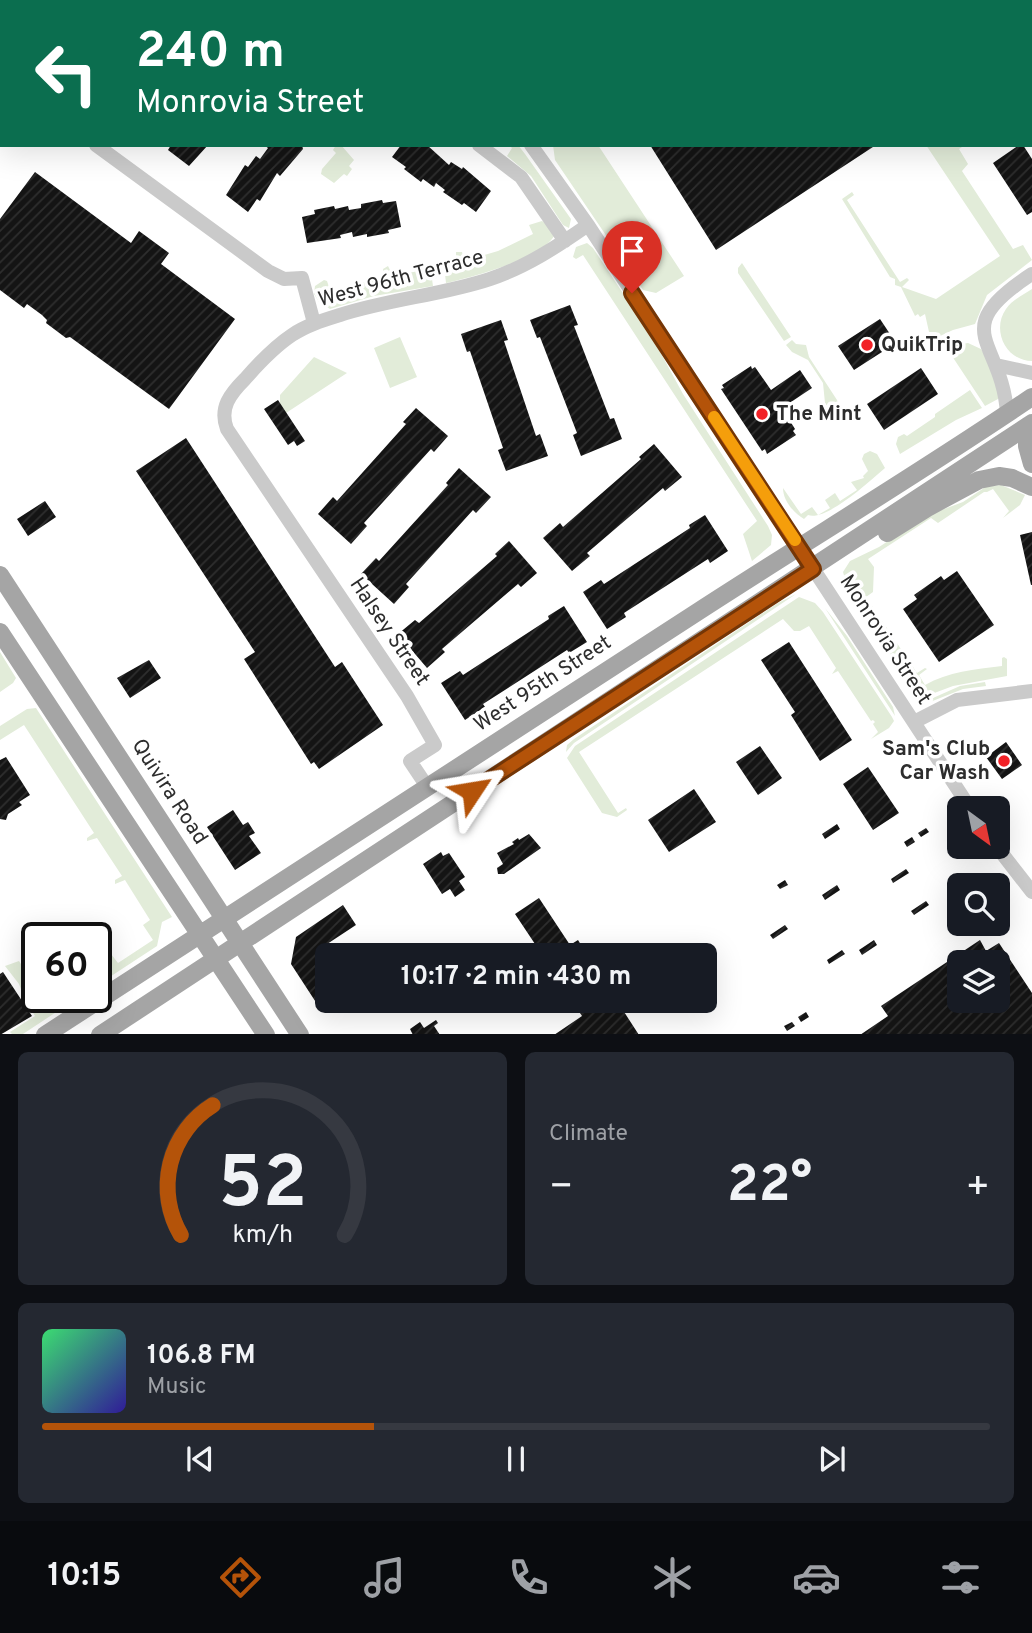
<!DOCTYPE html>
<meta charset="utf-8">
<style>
:root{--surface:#171b24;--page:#242831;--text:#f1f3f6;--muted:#9ea1a6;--line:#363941;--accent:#b45309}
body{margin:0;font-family:Overpass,sans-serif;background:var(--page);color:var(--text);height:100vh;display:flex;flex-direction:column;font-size:26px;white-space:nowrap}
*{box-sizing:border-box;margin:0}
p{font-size:23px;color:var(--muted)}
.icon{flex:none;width:38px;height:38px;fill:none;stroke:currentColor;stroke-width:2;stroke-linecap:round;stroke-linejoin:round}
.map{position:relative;height:1034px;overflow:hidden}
.panel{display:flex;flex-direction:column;gap:18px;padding:18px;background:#0d0f14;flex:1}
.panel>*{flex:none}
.top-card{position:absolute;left:0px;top:0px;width:1032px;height:147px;box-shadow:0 7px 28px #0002;background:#0b6e4f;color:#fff;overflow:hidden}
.needle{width:46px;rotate:147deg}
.tools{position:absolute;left:947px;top:796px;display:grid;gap:14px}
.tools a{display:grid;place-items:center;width:63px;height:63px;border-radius:10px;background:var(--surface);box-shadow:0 7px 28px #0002;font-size:35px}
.speed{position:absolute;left:21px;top:922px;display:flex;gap:14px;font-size:35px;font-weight:700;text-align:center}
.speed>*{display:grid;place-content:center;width:91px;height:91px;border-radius:50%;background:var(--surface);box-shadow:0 7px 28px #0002;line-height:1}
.speed .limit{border:4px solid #111;border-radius:10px;background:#fff;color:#111}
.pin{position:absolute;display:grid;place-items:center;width:60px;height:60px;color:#fff;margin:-72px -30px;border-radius:50% 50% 50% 0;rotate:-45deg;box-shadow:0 0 7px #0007}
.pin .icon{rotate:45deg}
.me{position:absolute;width:77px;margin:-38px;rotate:57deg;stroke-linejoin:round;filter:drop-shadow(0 0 5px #0008)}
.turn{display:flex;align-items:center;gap:24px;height:147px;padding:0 21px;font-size:32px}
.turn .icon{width:91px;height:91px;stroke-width:2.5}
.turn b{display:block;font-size:49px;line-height:60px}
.big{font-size:52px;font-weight:700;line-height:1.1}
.panel .card{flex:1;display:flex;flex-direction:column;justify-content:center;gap:10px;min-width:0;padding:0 24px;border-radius:10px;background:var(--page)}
.panel .dial{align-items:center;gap:0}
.dial svg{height:182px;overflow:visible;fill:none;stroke:var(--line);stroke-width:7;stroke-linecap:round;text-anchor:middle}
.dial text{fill:var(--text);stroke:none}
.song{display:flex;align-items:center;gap:21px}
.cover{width:84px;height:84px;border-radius:10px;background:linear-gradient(135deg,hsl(140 70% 55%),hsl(250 70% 35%))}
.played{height:7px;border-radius:4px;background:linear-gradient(90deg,var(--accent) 35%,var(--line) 35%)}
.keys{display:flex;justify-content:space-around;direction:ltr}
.heat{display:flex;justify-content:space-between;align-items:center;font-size:38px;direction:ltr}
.panel .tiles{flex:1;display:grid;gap:18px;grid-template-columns:1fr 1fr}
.card:last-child{grid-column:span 2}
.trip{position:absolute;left:315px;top:943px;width:402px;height:70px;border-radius:10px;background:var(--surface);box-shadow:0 7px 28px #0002;font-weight:700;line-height:70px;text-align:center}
.dock{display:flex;height:112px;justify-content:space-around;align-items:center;background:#090b0e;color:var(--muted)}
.dock .icon{width:49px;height:49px}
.dock .current{color:var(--accent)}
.dock b{font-size:32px;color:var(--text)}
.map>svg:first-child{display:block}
.green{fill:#e2ecd9}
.building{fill:url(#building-hatch);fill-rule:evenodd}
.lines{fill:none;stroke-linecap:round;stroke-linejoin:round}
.minor{stroke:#cacaca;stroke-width:14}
.major{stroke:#a5a5a5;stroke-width:18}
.route-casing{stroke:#753606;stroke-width:18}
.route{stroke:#b45309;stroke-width:12}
.slow{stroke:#f59e0b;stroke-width:12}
.poi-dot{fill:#f22126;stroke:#fff;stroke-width:2.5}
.labels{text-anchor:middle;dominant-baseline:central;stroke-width:7;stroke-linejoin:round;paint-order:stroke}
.street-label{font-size:21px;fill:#2d2d2d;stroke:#fff}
.poi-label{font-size:21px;font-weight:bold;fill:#2d2d2d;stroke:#fff;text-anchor:start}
</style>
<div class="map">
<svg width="1032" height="1035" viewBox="0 0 1032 1035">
<defs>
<pattern id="building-hatch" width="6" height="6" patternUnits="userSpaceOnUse" patternTransform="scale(1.75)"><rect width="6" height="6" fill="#141414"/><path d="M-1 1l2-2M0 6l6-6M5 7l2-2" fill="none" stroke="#2e2e2e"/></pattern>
</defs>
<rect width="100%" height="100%" fill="#fff"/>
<!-- green -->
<path class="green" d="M336,145H341L354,160L349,166L352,169L347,176L344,174L334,183L321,174L322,169L336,153L333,150Z
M509,145H518L525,154L571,219L569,228L563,225L531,176L507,156L512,148Z
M553,145H598L684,276L656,293L643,290L555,160Z
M926,145H965L959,149L968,164L962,171L1013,249L1023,245L1032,260L987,295L975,324L953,330L940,336L936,332H929L925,314L920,317L918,314L915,316L901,287L895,285V279L890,277L842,199L852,192L854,195L847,200L900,282L907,278L909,280L902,287L936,299L1000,256Z
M542,221L548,225L554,236C541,259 472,277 446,283L445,274L448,265L456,263V252H462L464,261L498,251L533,234L529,225Z
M587,243L593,248L652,337L683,394L768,526L772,535L771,545L752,561L743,534L757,521L583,255L576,259L573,257L576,247Z
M742,263L791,337L784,341L738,273V268Z
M388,266L393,276L433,268L442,277L432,279L433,286L374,296L330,309L319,302L314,294L315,286L324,280L327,281L330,290L384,278L383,269Z
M1032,289V361C1006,361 991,330 1006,309C1012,300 1023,295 1032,289Z
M400,337L417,377L390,388L374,348Z
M792,340L796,344L806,345L809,357L837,400L838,403L830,408L833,412L830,413L825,403L823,383L808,360L792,352L786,345Z
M968,343L981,349L998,376V399L985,406L950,353L949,350L956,345Z
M314,357L347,373L286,413L280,404V395Z
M970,390L982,408L956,420L900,454L896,444L898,437L904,434L907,436L935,417V414Z
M870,451L877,454L885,468C871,480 826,522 808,515L804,519C794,513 783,501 783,488L801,514L812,507L818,515L830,508L825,500L835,493L840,501L857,490L851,482L864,478L863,476L868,471L862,459L864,454Z
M1001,485L1025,495L1020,505L1003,518L1009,511L993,489L987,492H984L938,523L931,518L868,559L874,567L873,592L866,597L917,673L925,668L927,669L919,675L925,685C948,672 975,669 1002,666V658L1004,657L1007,659V676L953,686L921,698L914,692L847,586L843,572L850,561L879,547L928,515L963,502L987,486Z
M796,594L574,743L566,752L567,745L574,739L778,603Z
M799,597L815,603L823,612L892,717L894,721L889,728L871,739L878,732L873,724L875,722L873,720L871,721L838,671L832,674L836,668L809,626L800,631H794L783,619L579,752L618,813L626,808L627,810L617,817L602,813L567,758L575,746Z
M825,608L847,636L893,707L895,716Z
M0,652L16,678L13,683L0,692Z
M985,682L986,686L963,689L930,702H924L960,686Z
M36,708L172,917L162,922L157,946L96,986V977L107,969L102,960L111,954L118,963L153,940L143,925L150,920L125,880L115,884V880L122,876L97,838L87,841V838L94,833L24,725L0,740V726L27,709Z
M19,961L37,989V998H42L46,1003L53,999L55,1001L60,998H71L73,1001L23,1034H12L10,1032L35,1016L26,1002L19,984L5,966Z"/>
<!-- building -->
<path class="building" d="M171,145H208L189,166L168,150Z
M264,145H302L303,149L280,176L277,173L260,201L257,199L248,212L226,195L245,165L248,167L256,156L260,159L268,148Z
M401,145H427L449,165L451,162L462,169L463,167L491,191L476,212L464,203L462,205L443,192L445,190L436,183L434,187L423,179L421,182L404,169L406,167L392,157Z
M650,145H876L716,250Z
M1019,145H1023L1032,159V212L1027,215L993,163Z
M35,172L131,243L139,231L169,253L161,264L235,319L169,409L70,337L66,338L46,323L47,320L42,315L27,304L24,308L0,290V219Z
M382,200L383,203L396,201L401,227L388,230L389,233L367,237V234L353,237L352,232L340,235L341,238L307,243L302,217L315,214L314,210L334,206L335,209L348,206L349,210L361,208V204Z
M570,305L578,325L574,326L610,419L614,418L622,439L581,456L573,435L577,433L540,337L537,338L530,320Z
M880,319L896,343L854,370L838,346Z
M501,320L508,340L504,341L536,436L540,434L548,456L506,471L498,450L503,448L470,351L467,352L461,334Z
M751,366L752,369L755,367L771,390L800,370L812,388L782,408L795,429L793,431L796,435L767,454L765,449L762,451L721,389L724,388L722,385Z
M921,368L938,394L884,430L867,404Z
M278,400L305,441L297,446L294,441L288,445L264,409Z
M416,408L448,436L434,452L431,449L364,523L367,526L351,544L318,514L333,497L337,501L406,424L403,422Z
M186,438L335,667L342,662L383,725L319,769L314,762L311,764L244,659L255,652L136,471Z
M654,444L682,477L665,491L663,488L587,553L590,556L572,571L543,538L560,523L563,527L641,459L639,457Z
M459,468L491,497L476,513L473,510L406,584L409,587L394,604L361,574L376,558L379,561L448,485L446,483Z
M45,501L56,517L28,536L17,519Z
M705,515L728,551L710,563L708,559L624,613L626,617L607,629L583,592L601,580L604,584L690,528L689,525Z
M1032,532V585H1031L1020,535Z
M509,541L537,573L521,587L518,584L442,649L445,652L427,668L398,634L415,620L419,623L497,556L495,554Z
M957,571L994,625L939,662L903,609L917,599L914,595L941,576L944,580Z
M564,606L587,642L569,653L567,650L483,704L485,707L465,720L441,683L460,671L463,675L549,619L548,616Z
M789,642L852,740L820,761L791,715L795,712L761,660Z
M149,660L161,678L130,698L117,678Z
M1006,742L1022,765L1002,779L986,757Z
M760,746L782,778L758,795L736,762Z
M6,757L30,795L19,802L22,805L8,814L6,820L0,819V760Z
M868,767L899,813L873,830L843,784Z
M694,789L716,822L669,852L648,820Z
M233,810L243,825L248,822L255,833L249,836L261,853L235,870L207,827Z
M837,824L840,829L825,839L822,834Z
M926,828L929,832L921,837L918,833Z
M529,834L541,848L504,874H498L497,868L503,864L497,853L514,844L512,842L518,838L519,840Z
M912,837L915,842L907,847L904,842Z
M441,852L443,856L449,853L465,877L459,881L465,890L455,897L450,889L442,894L423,864Z
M906,869L909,873L893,883L891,879Z
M785,880L788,885L780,889L777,885Z
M837,885L840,890L825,900L822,895Z
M539,898L570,945L578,940L588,956H543L515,914Z
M926,901L929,905L914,915L911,911Z
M343,905L356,925L321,948L318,963L327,976V1002L319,1007L291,964L296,937Z
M785,925L788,929L773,939L770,935Z
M874,940L877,945L862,955L859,950Z
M980,940L986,951L999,943L1032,993V1035H860L888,1016L881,1006ZM959,962H998V1001H959Z
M842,950L845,954L829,964L827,960Z
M3,972L32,1016L0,1035V974Z
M572,1001H617L639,1035H554L582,1016Z
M806,1012L809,1017L801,1022L798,1017Z
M436,1020L438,1023L434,1026L440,1035H413L410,1029L420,1022L424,1028Z
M792,1022L795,1026L787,1031L784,1026Z"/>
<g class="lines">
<!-- minor -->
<path class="minor" d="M84,0L86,2
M389,0L390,2
M433,0L434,2
M959,0L961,2
M716,2L719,0
M0,77L2,78
M1031,107L1032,109
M96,145L268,271L284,279L302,278L314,323
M479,145L521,177L565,241
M531,145L588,225L970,808
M996,365L1032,373
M1007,414C1003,340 944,331 1032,274
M914,722L957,700L1032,691
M426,785L410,761L435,745L407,696L227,429C219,408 230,394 245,379C259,363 274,347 292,335C307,325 324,320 340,315C390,299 442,295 490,279C526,267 558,246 588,225
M997,847L1032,892"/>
<!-- major -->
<path class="major" d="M1027,426V446L1032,464
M887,533L927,508L979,480L999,476L1012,478L1032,487
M0,575L300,1035
M0,632L266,1035
M45,1035C263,893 481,751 699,611C810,539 923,471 1032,397
M100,1035L1032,423"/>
</g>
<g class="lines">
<defs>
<path id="route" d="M472,791L813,569L632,293"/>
</defs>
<!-- route casing -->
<use href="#route" class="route-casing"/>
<!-- route -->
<use href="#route" class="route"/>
<!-- slow -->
<path class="slow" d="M714,417L795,540"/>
</g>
<!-- markers -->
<g class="poi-dot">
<circle cx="867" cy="345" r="7"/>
<circle cx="762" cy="414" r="7"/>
<circle cx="1004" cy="761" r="7"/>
</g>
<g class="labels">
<!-- street labels -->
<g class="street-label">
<text transform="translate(401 279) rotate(-15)">West 96th Terrace</text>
<text transform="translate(389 632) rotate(56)">Halsey Street</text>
<text transform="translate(885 640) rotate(57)">Monrovia Street</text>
<text transform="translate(543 684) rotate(-33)">West 95th Street</text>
<text transform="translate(169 792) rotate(57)">Quivira Road</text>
</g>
<!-- poi labels -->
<g class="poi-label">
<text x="881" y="345">QuikTrip</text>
<text x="776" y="414">The Mint</text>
<text x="990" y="749" text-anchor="end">Sam's Club<tspan x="990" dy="24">Car Wash</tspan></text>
</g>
</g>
</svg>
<div class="tools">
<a><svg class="needle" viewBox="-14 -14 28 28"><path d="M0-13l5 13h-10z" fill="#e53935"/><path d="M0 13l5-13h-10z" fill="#9ea1a6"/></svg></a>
<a><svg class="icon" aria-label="search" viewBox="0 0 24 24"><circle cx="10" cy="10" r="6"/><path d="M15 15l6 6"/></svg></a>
<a><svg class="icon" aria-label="layers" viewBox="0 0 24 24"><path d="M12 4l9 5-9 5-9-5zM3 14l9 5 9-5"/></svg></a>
</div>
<div class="speed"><div class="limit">60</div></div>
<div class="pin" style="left:632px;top:293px;background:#d93025"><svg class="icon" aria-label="arrive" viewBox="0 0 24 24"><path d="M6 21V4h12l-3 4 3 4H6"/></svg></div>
<svg class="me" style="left:472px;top:791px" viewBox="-20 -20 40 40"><path d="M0-17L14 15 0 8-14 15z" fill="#b45309" stroke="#fff" stroke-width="4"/></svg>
<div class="trip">10:17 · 2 min · 430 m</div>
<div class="top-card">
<div class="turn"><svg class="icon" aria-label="left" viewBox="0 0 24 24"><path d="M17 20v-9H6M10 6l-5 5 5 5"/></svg><div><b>240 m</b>Monrovia Street</div></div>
</div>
</div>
<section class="panel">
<div class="tiles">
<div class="card dial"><svg viewBox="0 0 100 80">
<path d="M14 69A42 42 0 1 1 86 69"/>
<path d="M14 69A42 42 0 0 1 28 12" stroke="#b45309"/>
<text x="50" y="56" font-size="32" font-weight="700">52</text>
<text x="50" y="72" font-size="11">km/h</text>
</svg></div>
<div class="card"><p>Climate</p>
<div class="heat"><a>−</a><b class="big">22°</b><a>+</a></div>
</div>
<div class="card">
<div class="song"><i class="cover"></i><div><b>106.8 FM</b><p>Music</p></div></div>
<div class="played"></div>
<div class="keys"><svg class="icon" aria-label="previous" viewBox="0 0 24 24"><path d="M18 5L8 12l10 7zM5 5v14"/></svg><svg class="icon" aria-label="pause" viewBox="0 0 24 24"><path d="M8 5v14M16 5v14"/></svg><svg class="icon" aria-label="next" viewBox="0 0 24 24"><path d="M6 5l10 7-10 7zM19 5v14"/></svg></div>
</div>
</div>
</section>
<nav class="dock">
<b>10:15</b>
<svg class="icon current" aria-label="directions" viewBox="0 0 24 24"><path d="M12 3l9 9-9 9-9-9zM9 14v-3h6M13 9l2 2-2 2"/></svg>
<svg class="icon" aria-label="music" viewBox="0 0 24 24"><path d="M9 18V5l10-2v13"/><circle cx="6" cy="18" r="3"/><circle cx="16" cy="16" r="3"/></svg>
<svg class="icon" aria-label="phone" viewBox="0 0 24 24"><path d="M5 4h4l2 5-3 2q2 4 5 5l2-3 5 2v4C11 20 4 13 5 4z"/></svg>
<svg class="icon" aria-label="climate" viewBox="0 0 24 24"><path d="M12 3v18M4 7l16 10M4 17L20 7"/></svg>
<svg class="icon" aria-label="car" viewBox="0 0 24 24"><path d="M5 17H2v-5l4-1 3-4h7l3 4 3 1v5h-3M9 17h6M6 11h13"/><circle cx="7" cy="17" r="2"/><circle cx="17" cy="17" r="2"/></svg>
<svg class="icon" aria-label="filters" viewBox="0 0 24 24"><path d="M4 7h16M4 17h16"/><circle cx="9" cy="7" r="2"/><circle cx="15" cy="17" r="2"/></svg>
</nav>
